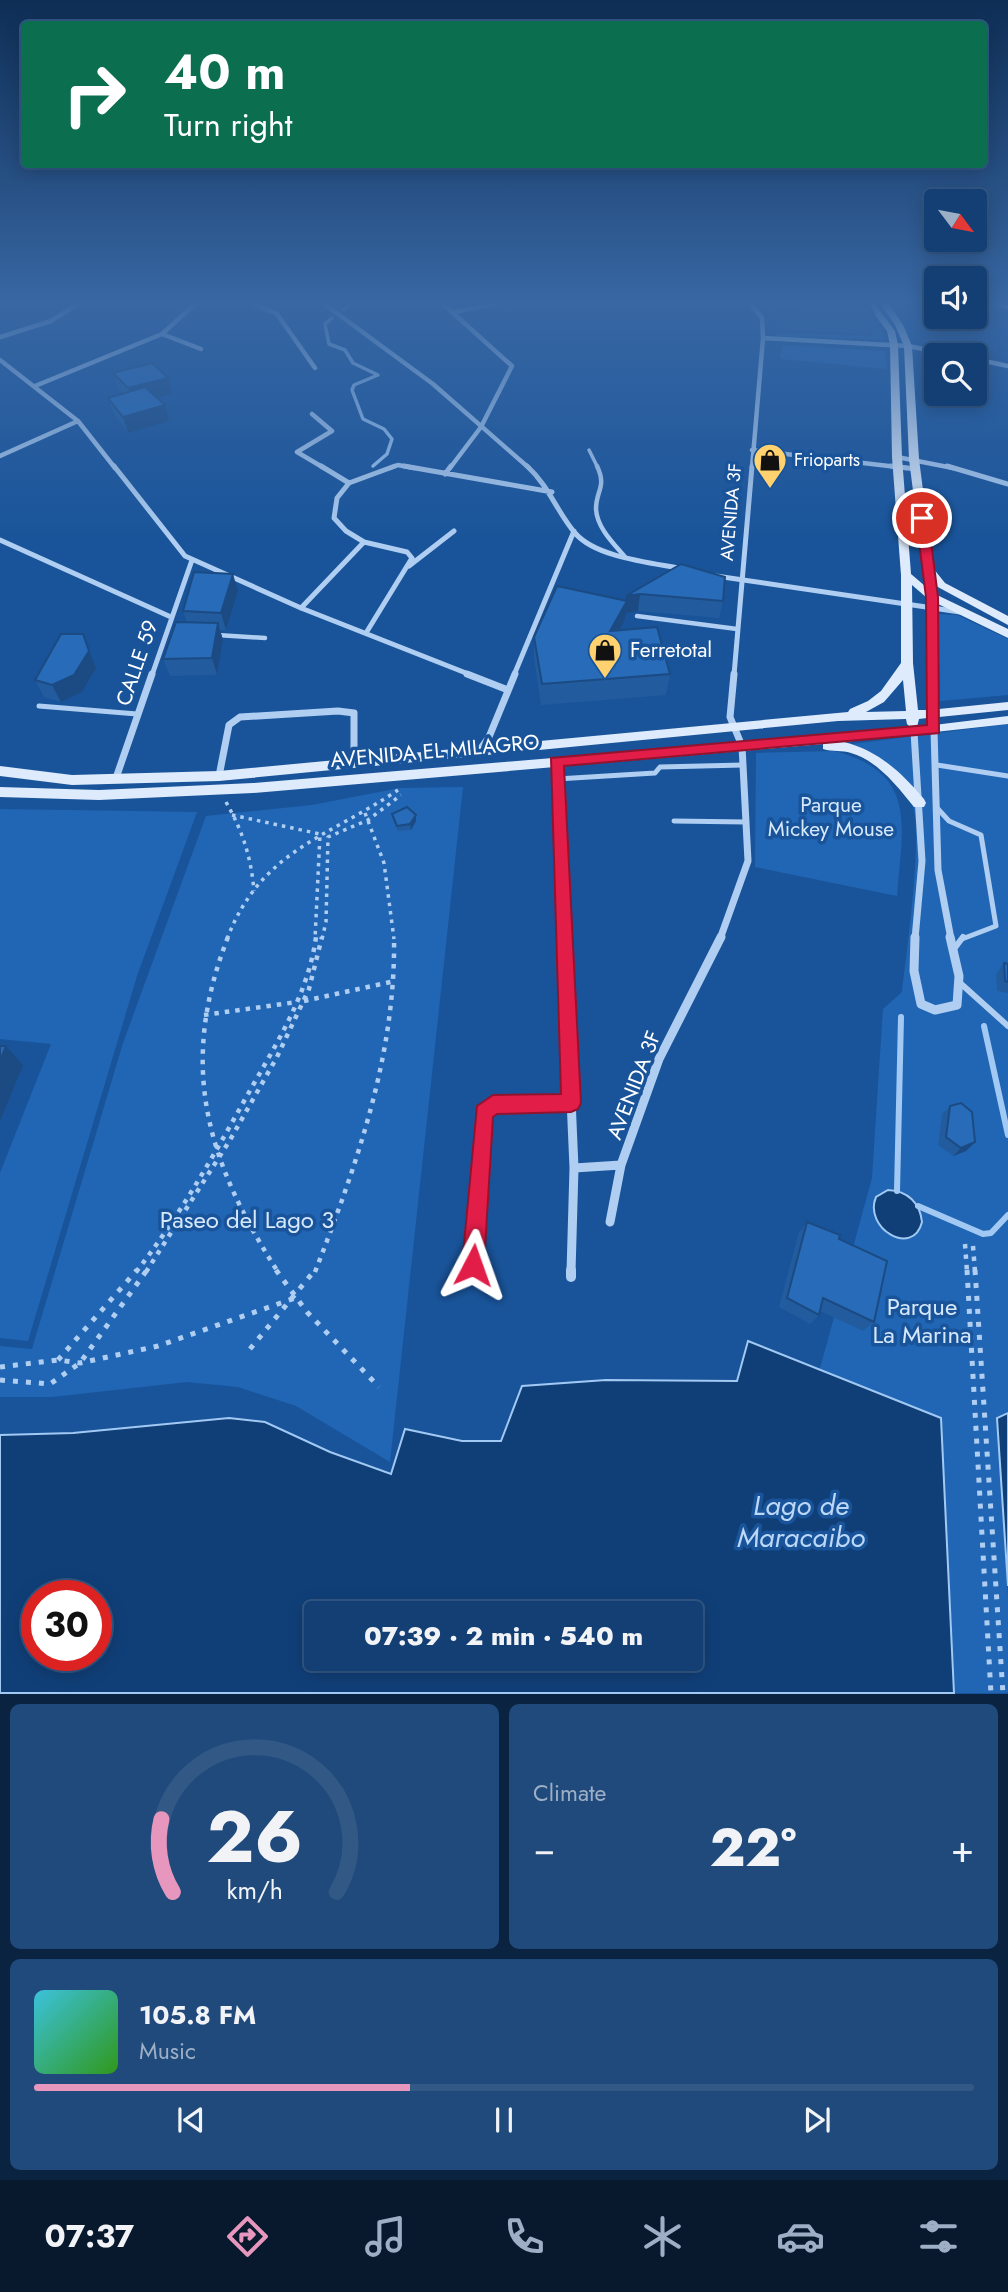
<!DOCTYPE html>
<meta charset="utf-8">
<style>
:root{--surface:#133f74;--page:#204a7c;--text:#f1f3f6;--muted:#9dafc5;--line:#325886;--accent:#e797bd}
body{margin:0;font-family:Jost,sans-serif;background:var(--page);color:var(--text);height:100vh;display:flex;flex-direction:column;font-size:26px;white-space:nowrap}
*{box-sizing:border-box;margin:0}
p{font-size:23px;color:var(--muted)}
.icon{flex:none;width:38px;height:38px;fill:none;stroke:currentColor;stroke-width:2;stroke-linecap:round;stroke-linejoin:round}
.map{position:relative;height:1694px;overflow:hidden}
.details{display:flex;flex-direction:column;gap:10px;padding:10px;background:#0a2340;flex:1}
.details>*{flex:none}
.hud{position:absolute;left:21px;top:21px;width:966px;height:147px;border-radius:7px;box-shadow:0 4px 18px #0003,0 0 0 2px var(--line);background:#0b6e4f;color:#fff;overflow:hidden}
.needle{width:46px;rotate:122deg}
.controls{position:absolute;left:924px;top:189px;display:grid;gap:14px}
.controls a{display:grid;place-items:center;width:63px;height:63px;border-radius:7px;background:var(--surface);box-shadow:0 4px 18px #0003,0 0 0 2px var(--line);font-size:35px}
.speed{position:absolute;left:21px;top:1580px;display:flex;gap:14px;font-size:35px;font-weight:700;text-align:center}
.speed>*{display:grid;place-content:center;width:91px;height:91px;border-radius:50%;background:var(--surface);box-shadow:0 4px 18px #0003,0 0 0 2px var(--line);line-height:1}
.speed .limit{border:10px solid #d22;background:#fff;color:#111}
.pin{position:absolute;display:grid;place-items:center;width:60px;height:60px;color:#fff;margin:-30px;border:4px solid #fff;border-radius:50%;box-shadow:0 2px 7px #0007}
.me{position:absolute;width:77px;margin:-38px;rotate:4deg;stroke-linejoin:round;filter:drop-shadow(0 0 5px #0008)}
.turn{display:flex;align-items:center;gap:24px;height:147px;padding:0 28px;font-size:32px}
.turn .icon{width:91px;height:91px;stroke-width:2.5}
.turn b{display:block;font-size:49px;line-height:60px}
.big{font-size:52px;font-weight:800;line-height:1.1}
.details .widget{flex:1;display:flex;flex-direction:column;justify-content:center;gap:10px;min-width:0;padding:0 24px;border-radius:10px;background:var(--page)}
.details .dial{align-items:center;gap:0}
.dial svg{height:182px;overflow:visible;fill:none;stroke:var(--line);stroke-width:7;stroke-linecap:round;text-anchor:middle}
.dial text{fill:var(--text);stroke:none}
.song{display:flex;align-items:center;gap:21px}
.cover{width:84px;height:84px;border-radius:10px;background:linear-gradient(135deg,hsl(190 70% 55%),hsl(110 70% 35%))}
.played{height:7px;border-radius:4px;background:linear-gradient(90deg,var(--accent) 40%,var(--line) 40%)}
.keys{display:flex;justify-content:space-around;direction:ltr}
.heat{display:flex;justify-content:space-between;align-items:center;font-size:38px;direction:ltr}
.details .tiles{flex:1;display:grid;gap:10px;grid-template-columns:1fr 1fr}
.widget:last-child{grid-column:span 2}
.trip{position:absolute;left:304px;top:1601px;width:399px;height:70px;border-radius:7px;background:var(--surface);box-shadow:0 4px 18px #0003,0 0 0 2px var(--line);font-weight:800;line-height:70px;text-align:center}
.tabs{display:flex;height:112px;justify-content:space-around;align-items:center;background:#08192e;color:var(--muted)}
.tabs .icon{width:49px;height:49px}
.tabs .current{color:var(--accent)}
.tabs b{font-size:32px;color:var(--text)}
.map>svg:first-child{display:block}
.green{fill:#2166b4}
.water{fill:#103f78;stroke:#a1c9f4;stroke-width:2;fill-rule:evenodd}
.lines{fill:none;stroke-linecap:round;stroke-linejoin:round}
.stream-far1{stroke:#a1c9f4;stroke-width:3.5}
.stream{stroke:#a1c9f4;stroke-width:6}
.path-far2{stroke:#afcef1;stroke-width:3.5;stroke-dasharray:3.5 5;stroke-linecap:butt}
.path-far1{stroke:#afcef1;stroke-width:4.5;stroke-dasharray:4.5 6;stroke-linecap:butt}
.path{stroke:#afcef1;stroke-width:5;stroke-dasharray:5 8;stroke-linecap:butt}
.lane-far3{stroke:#afcef1;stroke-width:3.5}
.lane-far2{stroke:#afcef1;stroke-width:4.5}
.lane-far1{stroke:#afcef1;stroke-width:5}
.lane{stroke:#afcef1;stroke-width:6}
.street-far4{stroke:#afcef1;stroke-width:4.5}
.street-far3{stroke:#afcef1;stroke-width:5}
.street-far2{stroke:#afcef1;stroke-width:7}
.street-far1{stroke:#afcef1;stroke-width:9}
.street{stroke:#afcef1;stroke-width:10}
.secondary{fill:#ddebfc;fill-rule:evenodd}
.wall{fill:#225c9f}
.shaded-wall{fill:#1b4b82}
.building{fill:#276bb9;stroke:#1b4b82;stroke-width:2}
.route{fill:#e11d48;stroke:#92132f;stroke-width:2}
.labels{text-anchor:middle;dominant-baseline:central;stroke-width:7;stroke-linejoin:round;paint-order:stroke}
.far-poi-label{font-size:18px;fill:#fff;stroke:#19549a;text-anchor:start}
.far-street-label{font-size:18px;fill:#fff;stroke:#19549a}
.poi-label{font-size:21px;fill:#fff;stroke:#19549a;text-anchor:start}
.street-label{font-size:21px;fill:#fff;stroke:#19549a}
.park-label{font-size:21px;fill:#d6e8fc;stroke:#19549a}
.near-park-label{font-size:24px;fill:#d6e8fc;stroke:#19549a}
.near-water-label{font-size:28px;font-style:italic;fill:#bbd8f8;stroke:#19549a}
</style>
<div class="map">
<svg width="1008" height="1694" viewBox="0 0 1008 1694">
<rect width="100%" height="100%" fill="#19549a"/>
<!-- green -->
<path class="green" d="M857,303H864L886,340L776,336L778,332L873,336Z
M782,345L885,351L887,369L780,359Z
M938,614L957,615L1008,639V695L940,701Z
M1008,724V1413L997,1418L1008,1597V1693H955L941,1418L819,1372L872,1178L883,1009L902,992C906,958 924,830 912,804C899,779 874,761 852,744Z
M834,751C919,773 902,826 897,896L755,867L756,753Z
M463,787L390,1462L296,1406L238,1387L187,1382L52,1397H0V1346L32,1349L123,1043L206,816L312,805L400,788Z
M0,809L197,812L137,976L28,1341L0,1338V1173L51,1044L0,1039Z"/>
<!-- water -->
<path class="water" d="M888,1190C908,1191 920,1203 922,1222C913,1258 863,1228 876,1197Z
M748,1341L941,1418L954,1693H0V1435L73,1433L229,1418L265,1422L330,1452L391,1474L405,1429L462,1441H501L522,1386L606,1380L737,1381ZM96,1596V1656H37V1596ZM317,1614H691V1659H317Z
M1008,1413V1586L997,1418Z"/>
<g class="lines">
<!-- stream-far1 -->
<path class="stream-far1" d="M344,309L351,303
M332,318L325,324L329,344L345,350L353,363L378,375L354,385L352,390L363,419L384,429L392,439L387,454L373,466"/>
<!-- stream -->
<path class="stream" d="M984,1026L1008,1135
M897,1191L901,1017
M918,1206L983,1234L991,1233L1008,1215"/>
<!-- path-far2 -->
<path class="path-far2" d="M226,802C243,832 251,857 254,891
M365,813L384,863L394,939
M232,815L320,834L315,939
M227,939C261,850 327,838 398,790
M322,939L326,922L328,837L368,820L401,795"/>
<!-- path-far1 -->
<path class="path-far1" d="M228,937C178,1065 206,1160 278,1272
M304,1001L395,981
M204,1015L297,1002
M965,1244L967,1272
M973,1246L975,1272
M136,1272C179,1217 214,1155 248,1094C276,1044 308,995 316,937
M146,1272L230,1140L277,1057L309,989L322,937
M315,1272C357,1164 396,1054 394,937"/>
<!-- path -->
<path class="path" d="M276,1270L307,1312L379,1387
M967,1270L991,1694
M975,1270L1003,1694
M250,1349L315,1270
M58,1360L137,1270
M0,1367L58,1360L80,1363L158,1346L295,1298
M0,1380L50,1384L80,1363L147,1270"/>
<!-- lane-far3 -->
<path class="lane-far3" d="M589,450L598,468"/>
<!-- lane-far2 -->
<path class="lane-far2" d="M597,466C607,487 596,490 596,509C597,528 614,544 625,557
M637,616L737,629
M217,635L265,638"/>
<!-- lane-far1 -->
<path class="lane-far1" d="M39,706L137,714
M937,765L1008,776
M557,779L655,773L660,767L743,765
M938,809L949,821L981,835L996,926L962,939
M674,821L746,822"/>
<!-- lane -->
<path class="lane" d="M954,949L963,937
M959,982L1008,1026"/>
<!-- street-far4 -->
<path class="street-far4" d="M252,303L277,314L315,368
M323,303L433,384L529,468
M442,303L512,366L481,427L450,468
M750,303L762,318L763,338L752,468
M987,303L1008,307
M454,312L499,303
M162,334L201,349
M0,337L51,321L79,303
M763,338L908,346L953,355
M975,359L1008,366
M0,360L78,421L115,468
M35,386L162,334L196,303
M312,414L332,431L297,452L324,468
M752,450L906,468
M0,456L78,421
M897,457L953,468
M390,468L398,465L414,468"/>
<!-- street-far3 -->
<path class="street-far3" d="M114,466L185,556L301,608L471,675
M321,466L349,483L395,466
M404,466L552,492
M527,466C549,486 557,512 575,533C596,558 654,563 684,569
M891,466L916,469
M947,466L1008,484
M445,474L451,466
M349,483L337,498L334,518L346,531L364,542
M0,540L171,617
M409,566L454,531
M716,576L960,612
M301,608L364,542L407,552L412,558L366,633
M152,675L192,560
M514,675L574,531
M734,675L752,466"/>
<!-- street-far2 -->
<path class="street-far2" d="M467,674L508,690
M934,730L938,870L951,939
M914,732L922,861L915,939
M479,751L489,737L515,674
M556,762L564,939
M219,776L229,725L240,717L338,711L354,713V763
M116,778L152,674
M720,939L748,861L742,746L730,717L734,674"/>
<!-- street-far1 -->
<path class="street-far1" d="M564,937L574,1168L621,1165L659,1059L721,937
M915,937L914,971L921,1004L935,1010L957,1005L959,976L950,937
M610,1222L621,1165
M473,1265L484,1112L493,1105L571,1103
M571,1272L574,1168"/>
<!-- street -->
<path class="street" d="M571,1277V1270"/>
<!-- secondary -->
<path class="secondary" d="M866,303H874L895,331L898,345L902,457L911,574L925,586L909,459L904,346L895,325L880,303H888L903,325L912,346L919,459L933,568L945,583L1008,616V625L936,586L937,595L1008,629V638L938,604L939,709L1008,702V710L939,717L937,724L934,725L1008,716V724L844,742C879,751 901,772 924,799L926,803L924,807H914C897,786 878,761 851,753C842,750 833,752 823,749V744L253,793L99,800L0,797V787L99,790L253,783L911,728L907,724L906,719L838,721L219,781L72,785L0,776V766L72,775L219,771L848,712L850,709L868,701L881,691L901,663V575L892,457L890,345L887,331ZM912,585L927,598V710H918L913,663ZM903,680L906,711L866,712L884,702ZM927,718L929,724L933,725L917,727L919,719Z"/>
</g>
<!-- wall -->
<path class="wall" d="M764,303H868L874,314L868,334L777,330Z
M113,373L168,378L172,394L157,398L165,405L169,421L128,433L114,414L108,398L123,394L118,389Z
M725,577L723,601L719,618L638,611L626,613L624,622L620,630L670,674L666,695L541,705L534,658V637L625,600L626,596Z
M238,591L226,630H220L223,640L217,675L170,676L163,659L187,622L183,611Z
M90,652L96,668L82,692L61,702L44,697L35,680Z
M392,814L416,821L411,830L398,831L393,820Z
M1004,963L1008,964V993L997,991L996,974Z
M950,1106L975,1142L966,1151L953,1156L938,1145L942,1114Z
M807,1222L839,1239L874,1322L863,1331L820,1311L819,1315L810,1324L779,1307L799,1232Z"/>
<!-- shaded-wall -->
<path class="shaded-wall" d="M168,378L172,394L133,404L128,388Z
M165,405L169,421L128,433L123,417Z
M233,574L238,591L226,630L221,613Z
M640,594L638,611L626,613L624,622L607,652L610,631L624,605L626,596Z
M218,623L223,640L217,675L212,658Z
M83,634L96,668L82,692L61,702L52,685Z
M416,815V821L411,830L410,824Z
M6,1046L23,1065L0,1121V1061Z
M975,1142L966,1151L953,1156L961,1148Z"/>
<!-- building -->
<path class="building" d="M778,303H868L874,314L781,310Z
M152,363L168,378L128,388L113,373Z
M145,387L165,405L123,417L108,398Z
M681,564L725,577L723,601L640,594L626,596Z
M194,572L233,574L221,613L183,611Z
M557,586L627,601L610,631L657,627L670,674L542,684L534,637Z
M176,622L218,623L212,658L163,659Z
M61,634H83L89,651L74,675L52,685L35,680Z
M407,807L416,815L410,824L397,826L392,814Z
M1004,963L1008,964V982L1005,981Z
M0,1046H6L0,1061Z
M961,1103L972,1112L975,1142L961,1148L946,1137L950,1106Z
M807,1222L840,1235L839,1239L887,1261L874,1322L823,1298L819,1315L787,1298Z"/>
<!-- sky -->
<linearGradient id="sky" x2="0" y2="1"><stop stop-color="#0e2e55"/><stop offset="0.56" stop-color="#3867a3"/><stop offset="1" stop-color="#3867a3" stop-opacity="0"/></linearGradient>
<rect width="1008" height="540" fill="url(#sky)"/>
<!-- route -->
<path class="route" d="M922,515L928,518L938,597L939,733L564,766L581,1103L578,1109L571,1112L497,1114L493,1117L484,1265L480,1272L473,1275L465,1272L462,1265L477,1106L493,1095L561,1094L551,758L927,725L926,597L916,518Z"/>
<!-- icons -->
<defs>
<symbol id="shop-pin" viewBox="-11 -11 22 30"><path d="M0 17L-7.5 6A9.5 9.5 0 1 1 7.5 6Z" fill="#ffd26f" stroke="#19549a"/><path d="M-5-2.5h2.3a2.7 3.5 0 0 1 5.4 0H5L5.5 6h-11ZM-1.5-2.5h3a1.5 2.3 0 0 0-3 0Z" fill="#111"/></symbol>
</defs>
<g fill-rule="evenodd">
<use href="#shop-pin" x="751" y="441" width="38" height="52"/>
<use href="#shop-pin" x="586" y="631" width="38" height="52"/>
</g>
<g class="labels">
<!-- far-poi labels -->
<g class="far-poi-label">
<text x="794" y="460">Frioparts</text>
</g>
<!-- far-street labels -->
<g class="far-street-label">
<text transform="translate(731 512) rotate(-85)">AVENIDA 3F</text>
</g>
<!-- poi labels -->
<g class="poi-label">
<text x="630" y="650">Ferretotal</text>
</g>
<!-- street labels -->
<g class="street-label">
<text transform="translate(137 663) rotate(-71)">CALLE 59</text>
<text transform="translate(435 751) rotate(-5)">AVENIDA EL MILAGRO</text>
<text transform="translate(634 1085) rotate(-69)">AVENIDA 3F</text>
</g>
<!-- park labels -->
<g class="park-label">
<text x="831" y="805">Parque<tspan x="831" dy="24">Mickey Mouse</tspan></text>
</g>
<!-- near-park labels -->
<g class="near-park-label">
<text x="247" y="1219">Paseo del Lago 3</text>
<text x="922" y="1306">Parque<tspan x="922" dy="28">La Marina</tspan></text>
</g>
<!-- near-water labels -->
<g class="near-water-label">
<text x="801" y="1505">Lago de<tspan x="801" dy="32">Maracaibo</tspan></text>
</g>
</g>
</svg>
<div class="controls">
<a><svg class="needle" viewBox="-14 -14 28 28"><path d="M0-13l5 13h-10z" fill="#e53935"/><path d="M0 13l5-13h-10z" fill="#9dafc5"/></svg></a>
<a><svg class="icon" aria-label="sound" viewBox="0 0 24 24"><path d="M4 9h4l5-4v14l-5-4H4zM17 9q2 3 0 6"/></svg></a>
<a><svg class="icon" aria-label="search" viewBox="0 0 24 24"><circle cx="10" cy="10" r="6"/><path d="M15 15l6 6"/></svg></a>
</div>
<div class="speed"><div class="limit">30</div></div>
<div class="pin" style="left:922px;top:518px;background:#d93025"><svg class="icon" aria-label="arrive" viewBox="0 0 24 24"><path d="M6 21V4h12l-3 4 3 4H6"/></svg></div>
<svg class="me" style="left:473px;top:1265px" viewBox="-20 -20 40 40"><path d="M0-17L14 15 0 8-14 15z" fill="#e11d48" stroke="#fff" stroke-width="4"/></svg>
<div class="trip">07:39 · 2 min · 540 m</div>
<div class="hud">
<div class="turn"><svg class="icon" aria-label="right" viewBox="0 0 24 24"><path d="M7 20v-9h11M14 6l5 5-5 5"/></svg><div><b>40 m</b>Turn right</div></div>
</div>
</div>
<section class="details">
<div class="tiles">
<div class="widget dial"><svg viewBox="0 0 100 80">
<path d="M14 69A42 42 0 1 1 86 69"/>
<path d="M14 69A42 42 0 0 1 9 37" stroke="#e797bd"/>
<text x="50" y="56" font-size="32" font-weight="700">26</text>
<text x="50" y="72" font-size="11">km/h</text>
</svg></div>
<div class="widget"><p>Climate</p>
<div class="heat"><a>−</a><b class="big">22°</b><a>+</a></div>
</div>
<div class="widget">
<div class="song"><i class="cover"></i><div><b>105.8 FM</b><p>Music</p></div></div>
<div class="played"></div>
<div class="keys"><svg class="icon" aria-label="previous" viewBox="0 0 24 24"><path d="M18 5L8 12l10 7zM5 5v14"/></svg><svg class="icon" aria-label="pause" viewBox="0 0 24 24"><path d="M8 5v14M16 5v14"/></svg><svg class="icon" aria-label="next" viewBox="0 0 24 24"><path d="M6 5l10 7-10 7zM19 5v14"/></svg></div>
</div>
</div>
</section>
<nav class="tabs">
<b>07:37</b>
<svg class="icon current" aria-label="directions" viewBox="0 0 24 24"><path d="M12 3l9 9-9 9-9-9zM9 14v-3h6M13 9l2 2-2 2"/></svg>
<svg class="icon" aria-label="music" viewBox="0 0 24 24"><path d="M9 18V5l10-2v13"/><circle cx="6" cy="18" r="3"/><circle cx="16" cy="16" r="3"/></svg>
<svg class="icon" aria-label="phone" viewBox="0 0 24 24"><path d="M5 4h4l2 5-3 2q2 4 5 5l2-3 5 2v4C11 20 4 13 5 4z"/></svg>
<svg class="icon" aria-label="climate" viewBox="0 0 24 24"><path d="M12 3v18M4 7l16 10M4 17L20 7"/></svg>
<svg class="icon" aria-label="car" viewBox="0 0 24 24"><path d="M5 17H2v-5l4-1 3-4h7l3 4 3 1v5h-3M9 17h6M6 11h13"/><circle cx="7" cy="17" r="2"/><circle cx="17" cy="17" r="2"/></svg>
<svg class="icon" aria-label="filters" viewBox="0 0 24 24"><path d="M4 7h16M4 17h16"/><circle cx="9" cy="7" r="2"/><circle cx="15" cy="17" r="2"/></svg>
</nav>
